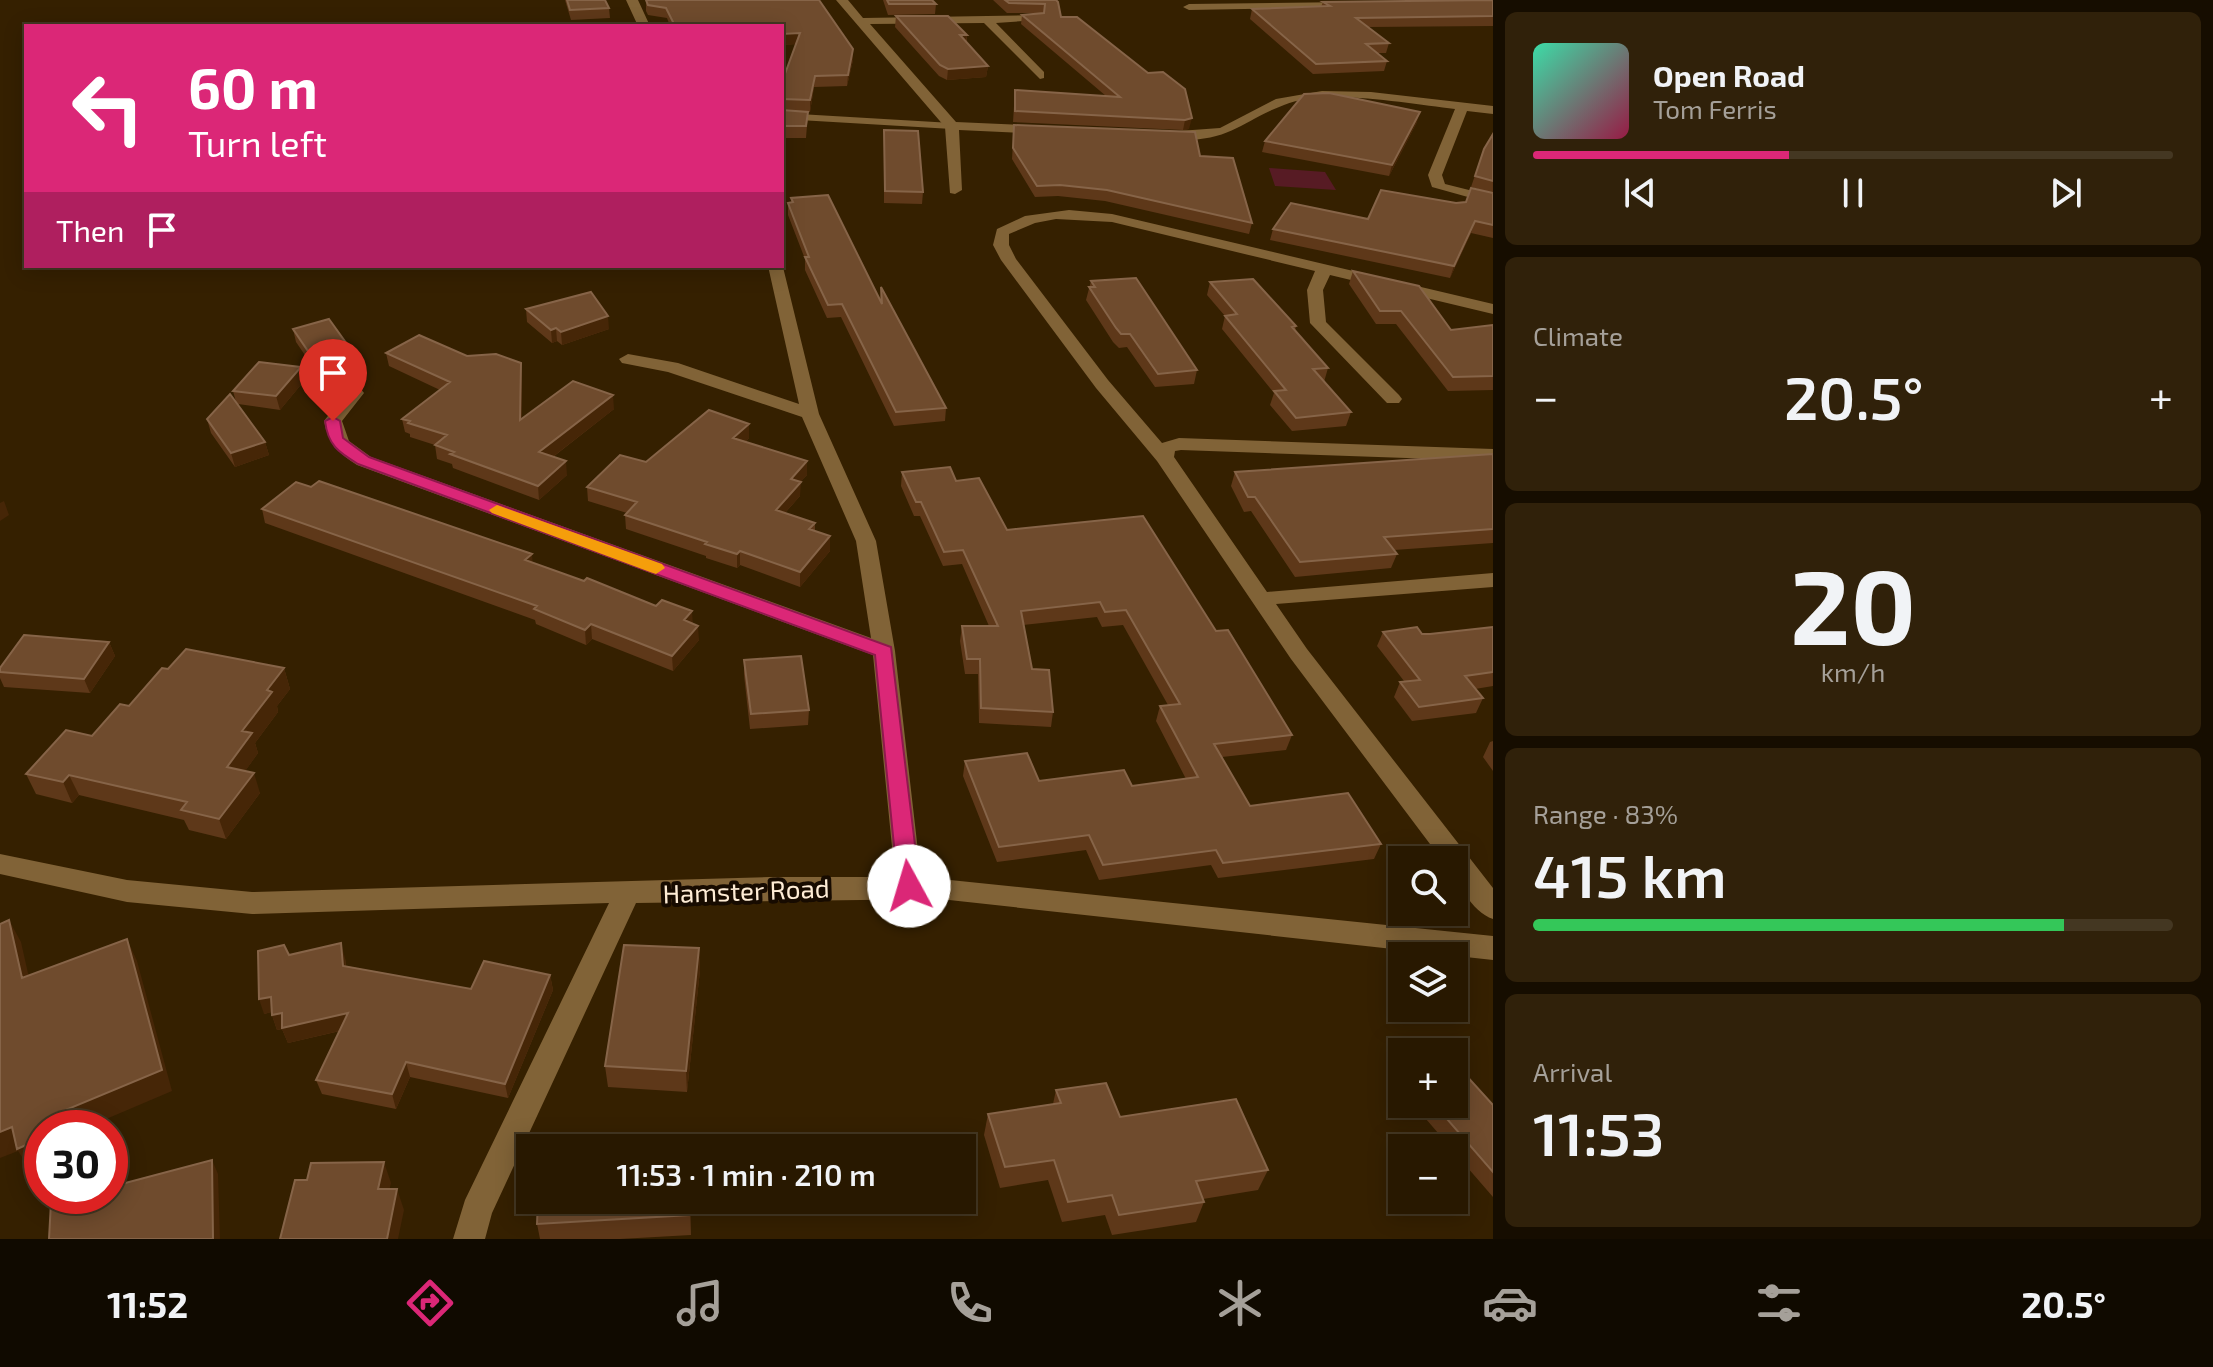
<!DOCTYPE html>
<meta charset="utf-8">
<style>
:root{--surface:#281800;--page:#30210a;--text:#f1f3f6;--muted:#a5a099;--line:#443722;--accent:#db2777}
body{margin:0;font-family:"Exo 2",sans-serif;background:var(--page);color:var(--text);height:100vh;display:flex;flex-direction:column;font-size:30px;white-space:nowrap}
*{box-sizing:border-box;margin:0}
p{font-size:26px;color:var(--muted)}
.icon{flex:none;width:44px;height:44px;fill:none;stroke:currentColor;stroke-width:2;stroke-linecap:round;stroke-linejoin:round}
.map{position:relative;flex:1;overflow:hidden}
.drawer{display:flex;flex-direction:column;gap:12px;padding:12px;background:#160d00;width:720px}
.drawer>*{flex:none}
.top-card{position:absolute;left:24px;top:24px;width:760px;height:244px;border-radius:0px;box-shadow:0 4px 20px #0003,0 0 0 2px var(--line);background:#db2777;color:#fff;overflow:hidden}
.controls{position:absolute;left:1388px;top:846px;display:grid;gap:16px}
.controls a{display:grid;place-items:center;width:80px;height:80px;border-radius:0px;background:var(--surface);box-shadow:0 4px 20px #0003,0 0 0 2px var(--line);font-size:40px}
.speed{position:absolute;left:24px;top:1110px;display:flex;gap:16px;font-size:40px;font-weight:700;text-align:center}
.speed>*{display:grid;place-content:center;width:104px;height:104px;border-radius:50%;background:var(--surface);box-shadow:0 4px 20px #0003,0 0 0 2px var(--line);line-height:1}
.speed .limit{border:12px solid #d22;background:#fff;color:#111}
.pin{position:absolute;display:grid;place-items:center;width:68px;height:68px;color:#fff;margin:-82px -34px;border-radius:50% 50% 50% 0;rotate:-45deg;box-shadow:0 0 8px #0007}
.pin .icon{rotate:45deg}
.me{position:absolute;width:88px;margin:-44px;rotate:354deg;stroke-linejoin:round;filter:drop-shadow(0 0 6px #0008)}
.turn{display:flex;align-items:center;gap:28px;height:168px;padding:0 32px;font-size:36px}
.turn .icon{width:104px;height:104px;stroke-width:2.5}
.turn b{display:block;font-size:56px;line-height:68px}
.then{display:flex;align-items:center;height:76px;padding:0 32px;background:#0003;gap:16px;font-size:30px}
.big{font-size:60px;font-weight:600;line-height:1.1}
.drawer .tile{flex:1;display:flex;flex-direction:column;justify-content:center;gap:12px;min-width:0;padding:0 28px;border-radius:12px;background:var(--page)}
.drawer .dial{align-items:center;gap:0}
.dial b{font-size:104px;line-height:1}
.song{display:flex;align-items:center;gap:24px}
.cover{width:96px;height:96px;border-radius:12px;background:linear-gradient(135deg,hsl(160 70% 55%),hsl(340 70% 35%))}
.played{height:8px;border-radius:4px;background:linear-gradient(90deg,var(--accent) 40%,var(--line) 40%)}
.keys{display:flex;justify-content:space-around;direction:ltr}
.heat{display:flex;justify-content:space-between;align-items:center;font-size:44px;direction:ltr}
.charge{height:12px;border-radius:6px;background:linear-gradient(90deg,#34c759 83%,var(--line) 0)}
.trip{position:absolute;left:516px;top:1134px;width:460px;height:80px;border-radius:0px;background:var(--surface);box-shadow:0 4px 20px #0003,0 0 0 2px var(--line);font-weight:600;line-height:80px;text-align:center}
.tab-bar{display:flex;height:128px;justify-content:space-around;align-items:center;background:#100a00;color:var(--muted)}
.tab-bar .icon{width:56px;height:56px}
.tab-bar .active{color:var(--accent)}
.tab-bar b{font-size:36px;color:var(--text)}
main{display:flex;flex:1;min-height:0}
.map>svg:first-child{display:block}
.green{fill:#571b24}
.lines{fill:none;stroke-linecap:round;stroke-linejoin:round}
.service{fill:#816337;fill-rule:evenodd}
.minor{fill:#816337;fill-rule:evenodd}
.wall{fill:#5e3819}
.shaded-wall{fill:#462607}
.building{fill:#6f4b2d;stroke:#866448;stroke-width:2}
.route{fill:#db2777;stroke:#8e194d;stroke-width:2}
.slow{fill:#f59e0b}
.labels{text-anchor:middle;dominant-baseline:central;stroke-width:8;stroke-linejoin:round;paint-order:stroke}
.near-street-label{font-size:26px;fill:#feecd5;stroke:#170b00}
</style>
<main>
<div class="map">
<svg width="1493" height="1239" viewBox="0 0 1493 1239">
<rect width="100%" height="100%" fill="#352000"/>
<!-- green -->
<path class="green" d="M1269,168L1325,172L1336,190L1275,186Z"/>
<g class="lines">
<!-- service -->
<path class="service" d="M782,113L952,123L957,126L952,129L782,119Z"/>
<!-- minor -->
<path class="minor" d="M626,0H638L650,26H638Z
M836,0H848L863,18L1042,15V19L1038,20L996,23L1044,72V78L1040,79L984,23L870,24L956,122L1043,126L1050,130L1043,134L959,130L962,190L955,194L950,193L945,127Z
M1352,2L1358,5L1356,7L1189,10L1183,7L1189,4Z
M1322,91L1371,92L1493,106V114L1467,111L1442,175L1445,184L1493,196V204L1432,187L1428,175L1455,109C1409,104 1326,88 1284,105C1241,121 1233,140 1181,140C1172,140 1165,141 1158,136L1165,132L1220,128L1276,99Z
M1069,210L1112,214L1493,304V314L1330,275L1323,290L1326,322L1399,395L1402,399L1399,403H1387L1310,323L1307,290L1315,271L1112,222L1056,219L1035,223L1009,234V245L1016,259L1108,380L1162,443L1179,438L1493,449V461L1181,450L1175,451L1174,457L1267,592L1493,573V587L1276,604L1307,649L1493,888V919C1472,912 1454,881 1454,860H1442L1291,659L1157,461L1096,388L1001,260L993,245L997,229L1025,216Z
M782,263L819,414L876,541L895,651L921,877L1493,936V960L940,899L636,903L492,1213L485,1239H453L465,1200L609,903L252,914L127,902L0,874V854L127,880L252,892L769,877H895L873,655L357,465C339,454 328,442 324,421L349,389H361L364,393L342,421L349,441L371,457L871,638L856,541L802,417L668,372L622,363L619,359L628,354L678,363L799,404L768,266H782Z"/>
</g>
<!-- wall -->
<path class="wall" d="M565,0H605L609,8L610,18L571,20Z
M646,0H819L853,49V60L847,86L814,87L810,112L800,111L808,112L806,138H782V82L796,44L782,45V26H670L667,18L648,15L646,11Z
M883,0H932L936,4L935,14L888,15Z
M993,0H1056L1061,17L1148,73L1163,72L1189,129L1183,130L1013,122L1015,90L1106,96L1021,24L1022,15L1041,13H1007Z
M1493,0V26L1368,27L1389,43L1386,53H1378L1387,61L1384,71L1313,74L1250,19L1252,9L1321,7L1323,2Z
M896,16L967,35V43L988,66L986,77L947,80L939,76L895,27Z
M1417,122L1389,176L1262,152L1265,141Z
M1014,125L1200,156L1252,223L1249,234L1105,201L1058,196L1035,197L1012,159Z
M884,130L923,192L922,204L884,203Z
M1493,134V238L1471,233L1450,278L1270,240L1273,229L1368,219L1456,203L1466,202L1492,193L1471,187L1484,149Z
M791,198L880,301L881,287L946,408L945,421L894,426L841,317L827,318L805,270V259L788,215V203L791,202Z
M1353,271L1451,330L1493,325V390L1448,391L1396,324H1376L1349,284Z
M1091,281L1197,370L1194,384L1155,387L1127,347L1119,348L1113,342L1086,300Z
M1210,282L1296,326L1295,331L1328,368L1324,382L1351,412L1346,426L1292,431L1270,405L1274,393L1222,329L1225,316L1207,295Z
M526,309L609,329L562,345L557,341L552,343L527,322Z
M293,329L352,360L315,370L296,342Z
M386,353L467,356L522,376V418L614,409L553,457L567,475L539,500L453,468L452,464L437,459L435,445L410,437V434L405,432L402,419L440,390L389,366Z
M304,381L280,410L238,404L265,442L269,455L235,467L211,433L207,419L236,402L233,391Z
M749,424V438L745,442L807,475L800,482V496L785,513L815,523V531L830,536V551L800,587L740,565L737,568L706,558V556L626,529L625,515L627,513L588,501L587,487L646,462Z
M1493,454V543L1394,550L1397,554L1391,568L1295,577L1251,511L1244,512L1231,486L1235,472Z
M902,472L956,481L1007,530L1216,631L1292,735L1286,750L1222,757L1250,806L1381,844L1374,859L1218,878L1211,865L1099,880L1086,850L997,862L963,776L965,761L1039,781L1132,786L1186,779L1156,721L1160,706L1168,705L1123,625L1102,627L1097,617L1023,625L1032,669L1053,712L1051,727L979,723L978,674H965L960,641L962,626H989L962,564L943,566L920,516H914L901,486Z
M262,509L533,563L693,624L699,640L673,671L592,639L586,645L536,624L535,620L265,523Z
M1493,627V686L1475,689L1483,698L1476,713L1412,721L1394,697L1400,682L1404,681L1377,646L1383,632L1430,634Z
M109,642L115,656L90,693L4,687L0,678V668Z
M744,660L809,710L808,725L750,729L744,675Z
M284,668L290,689L277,706L278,712L255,743L258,753L245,771L260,793L226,839L189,830L184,820L79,795L72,803L36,794L26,774L92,736L129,706L168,669Z
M1493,741V771L1483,757L1490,742Z
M699,948L700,970L687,1092L608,1087L605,1066Z
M289,955L345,958L346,966L471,989L550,975L553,990L508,1098L410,1077L396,1109L322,1094L316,1080L340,1031L288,1043L282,1029L277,1030L271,1012L264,1014Z
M1056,1090L1120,1117L1268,1170L1258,1190L1203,1199L1204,1202L1196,1222L1112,1235L1105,1215L1062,1222L1048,1180L1000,1188L984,1135L988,1114L1053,1104Z
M1413,1104L1493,1105V1197L1454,1152V1148H1451Z
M690,1200L691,1235L620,1239H540L537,1224Z"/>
<!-- shaded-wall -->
<path class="shaded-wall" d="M800,33L799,44L782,45V34Z
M960,35H967L966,45Z
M853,49V60L847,86L848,75Z
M988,66L986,77L947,80L948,69Z
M815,76L814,87L810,112V100Z
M1420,112L1417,122L1389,176L1392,165Z
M1192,118L1189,129L1183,130L1185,120Z
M1475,221L1471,233L1450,278L1454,266Z
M608,316L609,329L562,345L561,332Z
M556,328L557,341L552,343L551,330Z
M349,347L352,360L315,370L312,357Z
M521,363L522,376V433L520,420Z
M301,367L304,381L280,410L276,396Z
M613,395L614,409L541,466L539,452Z
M749,424V438L733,452V438Z
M265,442L269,455L235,467L231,453Z
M566,461L567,475L539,500L538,486Z
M807,461V475L790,493L791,479Z
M801,482L800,496L775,524L776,510Z
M4,501L9,515L0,521V503Z
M830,536V551L800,587V572Z
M740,551V565L737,568V554Z
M532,554L533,568L525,560Z
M692,611L693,626L684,620Z
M591,624L592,639L586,645L585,630Z
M698,626L699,640L673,671L672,656Z
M109,642L115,656L90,693L84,679Z
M284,668L290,689L277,706L278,712L255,743L258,753L234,787L227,767L242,731L267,690Z
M254,773L260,793L226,839L219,819Z
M69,775L79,795L72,803L63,782Z
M9,920L21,942L34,1000L22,978Z
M127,939L137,961L172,1091L85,1128H54L51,1116Z
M341,943L345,958L347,981L343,966Z
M699,948L700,970L687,1092L686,1071Z
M550,975L553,990L508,1098L505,1084Z
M271,997L276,1011L264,1014L259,999Z
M282,1013H348L352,1028L288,1043L282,1029L277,1030L272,1015Z
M406,1062L410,1077L396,1109L392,1094Z
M12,1127L42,1138V1164L30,1169L18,1151L0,1158V1132Z
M212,1160L218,1174L220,1239H213Z
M384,1162L391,1183L385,1209L378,1189Z
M397,1189L404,1210L398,1239H387Z"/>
<!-- building -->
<path class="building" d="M567,0H605L609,8L570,10Z
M646,0H819L853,49L848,75L815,76L810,100L782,99V82L800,33L782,34V26H675L666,8L648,5Z
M887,0H932L936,4H889Z
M1005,0H1056L1058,2L1061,17H1077L1148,73L1163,72L1185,89L1192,118L1185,120L1015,111V90L1120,97L1022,15L1044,13L1045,4L1009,3Z
M1493,0V16L1356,18L1389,43L1366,44L1387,61L1316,64L1252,9L1330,6L1323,2Z
M896,16H948L967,35H960L988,66L948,69L940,65Z
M1329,93L1420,112L1392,165L1265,141L1304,94Z
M782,110L808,112L806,126H782Z
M1014,125L1195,132L1200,156L1233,158L1252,223L1107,190L1060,185L1037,186L1013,148Z
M884,130L918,131L923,192L885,191Z
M1493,134V181L1475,176L1484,149Z
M1471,188L1493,193V225L1475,221L1454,266L1273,229L1291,203L1368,219L1381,190L1456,203L1466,202Z
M828,195L882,304L881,287L946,408L896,412L842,304L828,305L805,257H809L788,203L793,202L791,198Z
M1353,271L1419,286L1451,330L1493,325V376L1453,377L1401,311H1380Z
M1136,278L1197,370L1158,374L1130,334H1121L1116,328L1089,287H1095L1091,281Z
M1253,279L1296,326L1292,327L1328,368L1313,369L1351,412L1296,418L1274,391L1286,390L1225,316L1237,314L1210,282Z
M591,292L608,316L561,332L556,328L551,330L526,309Z
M329,319L349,347L312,357L293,329Z
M419,335L467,356L496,354L521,363L520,420L573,381L613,395L539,452L566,461L538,486L450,454L454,452L435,445L447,435L408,423L410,421L402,419L450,382L386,353Z
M259,362L301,367L276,396L233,391Z
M230,394L265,442L231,453L207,419Z
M709,410L749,424L733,438L807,461L791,479L801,482L776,510L815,523L809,529L830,536L800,572L740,551L737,554L705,544L707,542L625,515L637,502L587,487L620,455L646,462Z
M1493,454V529L1384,537L1397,554L1300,562L1255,497H1248L1235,472Z
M950,467L956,481L979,478L1007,530L1143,516L1216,631L1228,630L1292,735L1214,744L1250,806L1348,793L1381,844L1223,863L1216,850L1103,865L1089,835L999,847L965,761L1027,753L1039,781L1124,770L1132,786L1198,777L1160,706L1180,704L1126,610L1105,612L1100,602L1021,611L1032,669L1049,670L1053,712L981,708L980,659H967L962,626H998L963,550L944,552L921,502H916L902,472Z
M319,481L532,554L525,560L584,581L587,578L656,606L662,600L692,611L684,620L698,626L672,656L591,624L585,630L534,609L537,606L262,509L296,482L311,487Z
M1417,627L1422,634H1430L1493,627V672L1465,676L1483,698L1419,707L1400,682L1420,680L1383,632Z
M24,635L109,642L84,679L0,672V668Z
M186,649L284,668L267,690L272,692L242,731L252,733L227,767L254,773L219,819L181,810L187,802L69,775L63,782L26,774L66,730L92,736L120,704L129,706L162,668L168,669Z
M801,656L809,710L751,714L744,660Z
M9,920L22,978L127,939L162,1070L51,1116L54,1128H42V1138L17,1149L12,1127L0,1132V924Z
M341,943L343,966L471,989L484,961L550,975L505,1084L406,1062L392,1094L316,1080L348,1013L282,1028V1013L272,1015L271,997L259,999L258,951L284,945L289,955Z
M624,945L699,948L686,1071L605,1066Z
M1454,1062L1493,1105V1172L1434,1104H1454Z
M1106,1083L1120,1117L1236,1099L1268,1170L1196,1181L1204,1202L1119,1215L1112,1195L1068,1202L1054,1160L1005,1167L988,1114L1061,1103L1056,1090Z
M688,1136V1148H540V1146Z
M212,1160L213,1239H49L51,1202L76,1196H110V1187Z
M384,1162L378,1189H397L387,1239H280L295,1180H307L311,1163Z
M538,1200H690V1215L537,1224Z"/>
<!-- route -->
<path class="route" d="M333,417L340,421L343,438L369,457L891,647L920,886L917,892L909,895L901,892L898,886L875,655L358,464C338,452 328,445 325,421Z"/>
<!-- slow -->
<path class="slow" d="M497,505L662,564L665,568L656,574L650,572L492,513L489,510Z"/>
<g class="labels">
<!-- near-street labels -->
<g class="near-street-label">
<text transform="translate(746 890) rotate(-2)">Hamster Road</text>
</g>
</g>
</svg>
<div class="controls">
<a><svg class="icon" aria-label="search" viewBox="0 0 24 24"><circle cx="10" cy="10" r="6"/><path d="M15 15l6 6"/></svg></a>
<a><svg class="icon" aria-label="layers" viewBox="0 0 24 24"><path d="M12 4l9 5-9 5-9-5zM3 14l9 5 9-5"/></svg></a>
<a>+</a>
<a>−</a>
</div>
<div class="speed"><div class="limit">30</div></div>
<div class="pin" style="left:333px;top:421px;background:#d93025"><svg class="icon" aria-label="arrive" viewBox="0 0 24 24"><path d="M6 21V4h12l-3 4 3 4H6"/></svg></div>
<svg class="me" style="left:909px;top:886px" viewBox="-20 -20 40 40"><circle r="19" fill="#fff"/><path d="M0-13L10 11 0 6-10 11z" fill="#db2777"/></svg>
<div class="trip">11:53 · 1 min · 210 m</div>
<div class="top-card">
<div class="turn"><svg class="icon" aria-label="left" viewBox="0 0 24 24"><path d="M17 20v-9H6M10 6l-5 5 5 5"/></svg><div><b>60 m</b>Turn left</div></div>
<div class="then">Then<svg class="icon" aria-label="arrive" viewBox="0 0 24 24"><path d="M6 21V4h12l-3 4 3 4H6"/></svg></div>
</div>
</div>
<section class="drawer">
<div class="tile">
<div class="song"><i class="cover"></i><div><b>Open Road</b><p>Tom Ferris</p></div></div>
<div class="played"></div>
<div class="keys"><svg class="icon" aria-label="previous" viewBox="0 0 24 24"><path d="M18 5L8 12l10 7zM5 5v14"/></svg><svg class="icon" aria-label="pause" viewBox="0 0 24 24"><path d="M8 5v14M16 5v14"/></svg><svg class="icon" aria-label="next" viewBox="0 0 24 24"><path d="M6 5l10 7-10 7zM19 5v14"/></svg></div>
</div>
<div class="tile"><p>Climate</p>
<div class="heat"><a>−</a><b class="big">20.5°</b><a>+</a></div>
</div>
<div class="tile dial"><b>20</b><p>km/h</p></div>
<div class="tile"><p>Range · 83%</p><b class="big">415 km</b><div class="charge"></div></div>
<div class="tile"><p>Arrival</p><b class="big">11:53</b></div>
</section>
</main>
<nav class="tab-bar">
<b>11:52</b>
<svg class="icon active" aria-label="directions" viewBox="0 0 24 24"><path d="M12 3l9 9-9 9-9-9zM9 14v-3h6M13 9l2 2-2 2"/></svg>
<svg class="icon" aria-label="music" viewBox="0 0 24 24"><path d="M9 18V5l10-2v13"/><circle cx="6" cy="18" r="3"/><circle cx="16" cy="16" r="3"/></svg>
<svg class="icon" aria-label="phone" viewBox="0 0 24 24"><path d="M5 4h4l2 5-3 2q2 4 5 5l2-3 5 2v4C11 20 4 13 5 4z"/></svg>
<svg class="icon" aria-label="climate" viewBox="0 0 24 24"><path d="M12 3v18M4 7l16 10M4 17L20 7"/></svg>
<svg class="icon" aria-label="car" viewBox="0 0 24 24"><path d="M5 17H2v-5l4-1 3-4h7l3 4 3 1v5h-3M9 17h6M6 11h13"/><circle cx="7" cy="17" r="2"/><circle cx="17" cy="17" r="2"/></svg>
<svg class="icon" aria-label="filters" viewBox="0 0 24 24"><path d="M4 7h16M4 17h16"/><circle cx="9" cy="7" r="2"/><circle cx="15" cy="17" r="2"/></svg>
<b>20.5°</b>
</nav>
